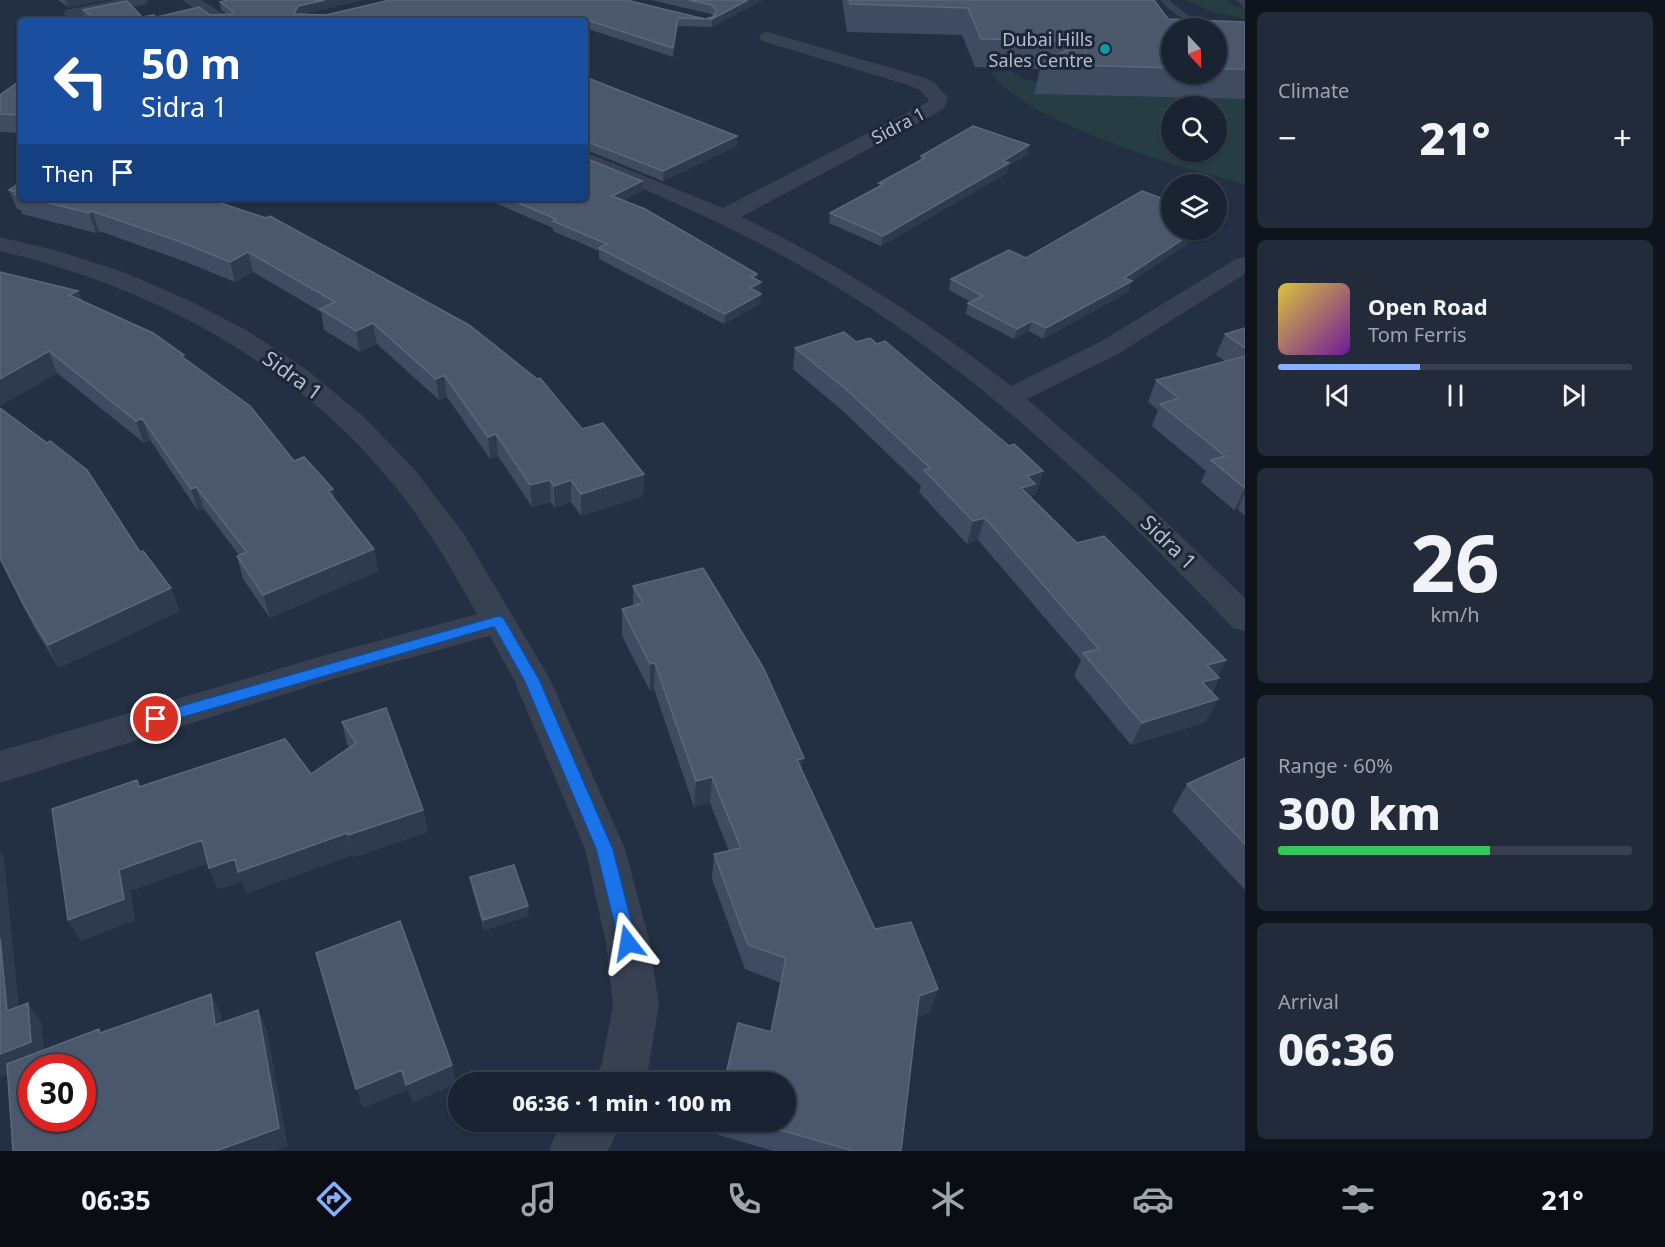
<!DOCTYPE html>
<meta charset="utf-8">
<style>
:root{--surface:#1a2332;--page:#232b3a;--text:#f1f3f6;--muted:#9fa4ac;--line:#38404d;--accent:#86afff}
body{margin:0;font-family:"Noto Sans",sans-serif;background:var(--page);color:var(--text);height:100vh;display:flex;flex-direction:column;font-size:22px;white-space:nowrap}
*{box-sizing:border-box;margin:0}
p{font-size:20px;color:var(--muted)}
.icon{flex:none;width:33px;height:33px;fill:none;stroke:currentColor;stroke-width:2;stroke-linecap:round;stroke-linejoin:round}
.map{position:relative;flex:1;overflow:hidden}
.drawer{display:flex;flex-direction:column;gap:12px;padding:12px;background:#0e131c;width:420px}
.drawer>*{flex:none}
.guide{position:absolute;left:18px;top:18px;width:570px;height:183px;border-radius:6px;box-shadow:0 2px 4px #0004,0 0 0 2px var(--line);background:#1a4fa0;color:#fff;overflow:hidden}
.needle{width:39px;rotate:158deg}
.tools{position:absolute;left:1161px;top:18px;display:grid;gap:12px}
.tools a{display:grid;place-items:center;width:66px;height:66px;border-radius:50%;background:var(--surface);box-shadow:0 2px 4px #0004,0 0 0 2px var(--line);font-size:30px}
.speed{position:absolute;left:18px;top:1054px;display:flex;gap:12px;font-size:30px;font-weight:700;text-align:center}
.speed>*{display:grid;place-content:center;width:78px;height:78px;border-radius:50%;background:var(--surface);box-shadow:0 2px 4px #0004,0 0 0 2px var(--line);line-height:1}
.speed .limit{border:9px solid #d22;background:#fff;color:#111}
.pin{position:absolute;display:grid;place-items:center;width:51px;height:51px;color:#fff;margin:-26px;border:3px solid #fff;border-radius:50%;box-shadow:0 2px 6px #0007}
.me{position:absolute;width:66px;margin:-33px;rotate:346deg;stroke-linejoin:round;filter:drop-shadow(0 0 4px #0008)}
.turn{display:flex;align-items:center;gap:21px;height:126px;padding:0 24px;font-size:27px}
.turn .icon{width:78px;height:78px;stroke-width:2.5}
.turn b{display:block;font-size:42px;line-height:51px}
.then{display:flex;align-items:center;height:57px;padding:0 24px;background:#0003;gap:12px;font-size:22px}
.big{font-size:45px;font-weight:800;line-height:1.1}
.drawer .widget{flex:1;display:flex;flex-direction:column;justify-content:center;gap:9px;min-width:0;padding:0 21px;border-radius:9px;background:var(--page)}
.drawer .dial{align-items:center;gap:0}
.dial b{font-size:78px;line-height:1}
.song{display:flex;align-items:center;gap:18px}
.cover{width:72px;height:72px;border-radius:9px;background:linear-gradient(135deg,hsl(50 70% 55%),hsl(280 70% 35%))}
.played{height:6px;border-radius:3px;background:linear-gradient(90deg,var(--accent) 40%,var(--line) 40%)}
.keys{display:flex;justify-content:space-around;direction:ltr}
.heat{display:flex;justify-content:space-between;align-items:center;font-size:33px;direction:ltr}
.charge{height:9px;border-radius:4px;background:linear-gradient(90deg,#34c759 60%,var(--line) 0)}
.trip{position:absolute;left:448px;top:1072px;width:348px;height:60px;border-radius:30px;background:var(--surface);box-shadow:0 2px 4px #0004,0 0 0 2px var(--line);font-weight:800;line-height:60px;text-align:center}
.dock{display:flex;height:96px;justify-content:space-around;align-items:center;background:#0a0e14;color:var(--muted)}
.dock .icon{width:42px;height:42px}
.dock .current{color:var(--accent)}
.dock b{font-size:27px;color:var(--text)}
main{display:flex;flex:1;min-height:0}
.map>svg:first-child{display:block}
.green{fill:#263e43;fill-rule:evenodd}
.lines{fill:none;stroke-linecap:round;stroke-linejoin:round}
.lane{fill:#384152;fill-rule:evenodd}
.street{fill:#384152;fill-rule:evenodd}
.wall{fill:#3e4b60;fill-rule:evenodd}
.shaded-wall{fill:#2e3b4f}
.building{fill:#4b586c;stroke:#5b677b;stroke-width:1.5;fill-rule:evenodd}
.route{fill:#1a73e8;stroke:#114b97;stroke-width:1.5}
.culture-dot{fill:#0f9aa8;stroke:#1d2637;stroke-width:2}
.labels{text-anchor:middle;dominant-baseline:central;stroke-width:6;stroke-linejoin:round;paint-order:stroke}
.far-poi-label{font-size:18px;fill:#b5bccc;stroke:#1d2637;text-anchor:end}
.far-street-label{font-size:18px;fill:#b5bccc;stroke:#1d2637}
.street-label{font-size:21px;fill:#b5bccc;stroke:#1d2637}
</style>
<main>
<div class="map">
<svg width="1245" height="1151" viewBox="0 0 1245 1151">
<rect width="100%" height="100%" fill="#232f42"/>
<!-- green -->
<path class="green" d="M1185,0H1228L1234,7H1245V19L1213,12Z
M1011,71L1023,79L1071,91L1073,95L1245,99V184C1187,170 1022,122 991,72ZM1172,106H1216V152H1172Z"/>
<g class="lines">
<!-- lane -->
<path class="lane" d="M1160,0H1169L1187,15L1218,28C1199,31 1174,16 1160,0Z
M1236,0H1245V8Z"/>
<!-- street -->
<path class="street" d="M116,0H148L146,4L72,19L66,18L64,14L66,10Z
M182,0H202L233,21H212Z
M768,32L922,77L934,82L948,98L944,108L937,113L741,217C838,263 926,320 1011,386L1100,342L1236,259L1245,257V274L1118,354L1027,399L1140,497L1245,598V631L1233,628C1122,512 1007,398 873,310C783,250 685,205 585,165V152L723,208L928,102V99L920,90L908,85L762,41L759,37L762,33Z
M0,237L58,251L126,273L188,300L248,331L307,370L363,416L415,470L464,534L550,679L625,849L650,943L659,1005L648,1071L643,1083H593L602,1063L613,1005L606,943L585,849L514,680L490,636L333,679L0,783V751L333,653L477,614C452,569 426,524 393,484C294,362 151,287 0,251Z
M568,1122H621L608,1151H549L556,1133Z"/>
</g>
<!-- wall -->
<path class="wall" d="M58,0H106L68,7Z
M228,0H363L302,14L326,15L390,0L705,19L713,16L711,14L651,0H763L712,27L678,26L673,57L585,28V21H89L85,19L83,10L142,17L227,14L221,10L220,2Z
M842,0H1154L1168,19L1245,22V99L1034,94L1040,69L975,67L962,35L847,32ZM1172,28H1216V74H1172Z
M585,77L737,136V146L663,181L586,150H585Z
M21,80V133L0,132V95Z
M1029,145L1027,155L1008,166L1007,173L881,246L829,223L830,213L879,187V183L920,160L921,156Z
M21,182V198H205L582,429L644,474L643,496L581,516L571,502L555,508L551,502L532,507L498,456L490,459L447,397L439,400L377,344L360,352L324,330L321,312L253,272L235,282L186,262L99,231L96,233L22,214L21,210L17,209L9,190Z
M642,191L623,200L757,274V280L761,294L760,304L724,324L599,259V251L553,231V228L484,198H585Z
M1172,230H1200L1197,237L1132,281L1128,292L1043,339L1029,331L1014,339L966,314L968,303L971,302L949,290L951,279L1026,258Z
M78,291L82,301L185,360L294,461L333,489L335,500L374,549L378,571L270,618L243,579L237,556L239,555L204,509L198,511L150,440L144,443L57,373L0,406Z
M1245,328V516L1238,509L1234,510L1201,482L1206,471L1152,426L1158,410L1148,402L1156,380L1225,361L1216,355L1225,334Z
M856,342L1009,446L1043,471L1036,494L1032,495L1031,498L1077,543L1226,660L1218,676L1219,678L1212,693L1206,722L1131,745L1074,676L1081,660L978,540L967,544L919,492L921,486L844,412L793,369L795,348Z
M140,552L180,611L59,668L35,629L0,558Z
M633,586L802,770L875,929L938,989L929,1013L917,1017L901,1151H773L715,1134L716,1122H786L771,1032L781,983L745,969L712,879L714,854L729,851L710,803L694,807L654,689L650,691L622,636V609L633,606Z
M342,722L423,810L428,832L354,857L353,855L247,893L242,881L218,889L209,868L208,863L130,891L135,920L81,941L68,920L137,780L140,786L311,774L349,747L347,744Z
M1245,758V890L1172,811L1187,784Z
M470,877L529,916L484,930L472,888Z"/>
<!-- shaded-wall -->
<path class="shaded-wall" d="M66,0H106L68,7Z
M325,0H363L299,15L294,14L298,6Z
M748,0H763L712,27V19Z
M678,18V26L673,57V48Z
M737,136V146L663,181V171Z
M1029,145L1027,155L1008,166L1007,173L881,246L883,236Z
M642,181V191L612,206V196Z
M92,211L99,231L96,233L89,213Z
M1197,230H1200L1197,237L1131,282L1132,281L1128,292L1043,339L1046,328L1124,278Z
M248,252L253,272L235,282L230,262Z
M757,274L756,284L751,277Z
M761,282L760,293L750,288Z
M78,291L85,312L69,295Z
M761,294L760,304L724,324L725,314Z
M1032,321L1029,331L1014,339L1017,329Z
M373,323L377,344L360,352L356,331Z
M49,351L57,373L0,406V379Z
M444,375L447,397L439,400L436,379Z
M142,418L150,440L144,443L136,421Z
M496,434L498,456L490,459L488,437Z
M1043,471L1036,494L1032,495L1028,506L1021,488L1027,476Z
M644,474L643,496L581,516V494Z
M550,480L551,502L532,507L530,485Z
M571,480V502L555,508L554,486Z
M196,487L204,509L198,511L191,489Z
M1245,488V493L1238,509L1234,510Z
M333,489L338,511L328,491Z
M985,518L978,540L967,544L973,521Z
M374,549L378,571L270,618L263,595Z
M171,588L180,611L59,668L48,645Z
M1226,660L1216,679L1219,678L1207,700L1190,705L1207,665Z
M655,663L654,689L650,691V664Z
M1218,699L1206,722L1131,745L1142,723Z
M804,758L799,784L797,760Z
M712,777L710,803L694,807L696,781Z
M423,810L428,832L354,857L348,835Z
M347,833L353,855L247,893L242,881L218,889L209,868L235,859Z
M202,840L212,862L130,891L135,920L81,941L68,920L119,870Z
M0,851L4,857L21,1029L7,1011L0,938Z
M528,906L529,916L484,930L483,920Z
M938,989L929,1013L911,1019L919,996Z
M211,994L221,1014L225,1045L215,1025Z
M28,1003L41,1021L46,1060L0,1077V1054Z
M258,1010L267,1030L288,1146L275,1151H216Z
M452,1065L456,1084L412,1103L408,1090L363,1108L356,1089L402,1070Z"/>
<!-- building -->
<path class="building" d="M228,0H325L298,6L294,14L326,15L390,0H626L705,19L713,17L717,11L712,5L689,0H748L712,19L678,18L673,48L584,19L583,21H99L83,10L127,1L142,17L153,15L157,17L199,7L210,15L233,14L232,11L220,2Z
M849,0H1154L1168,19L1245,22V69H1216V28H1172V68L1041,64L1083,41L981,39L968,8L850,4Z
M585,77L737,136L663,171L585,141Z
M21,80V115L0,114V95Z
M973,126L1029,145L1003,161L1009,163L883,236L830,213L884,184L879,183L925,158L921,156Z
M585,158L642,181L612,196L645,209L757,274L751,277L761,282L750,288L761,294L725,314L599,248L607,244L553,221L556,219L507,198H585Z
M21,182V196L15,194L19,192L9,190Z
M1142,191L1172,202V230H1197L1124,278L1132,281L1046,328L1032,321L1017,329L968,303L983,296L951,279L1009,250L1026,258Z
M29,198H205L266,218L270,216L469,325L537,379L540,378L582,429L603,423L644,474L581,494L571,480L554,486L550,480L530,485L496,434L488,437L444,375L436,379L373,323L356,331L320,309L335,302L248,252L230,262L181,242L92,211L89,213Z
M0,272L78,291L69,295L153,333L184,355L181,356L250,406L294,461L304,457L333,489L328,491L374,549L263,595L237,556L247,552L196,487L191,489L142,418L136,421L49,351L0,379Z
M1245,328V348L1225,334Z
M844,332L856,342L870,338L877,344L885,341L1009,446L1014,444L1043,471L1027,476L1035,484L1021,488L1077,543L1104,536L1226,660L1207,665L1219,678L1202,682L1218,699L1142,723L1083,653L1099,649L985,518L973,521L924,470L930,468L847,390L795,348Z
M1245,356V488L1211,460L1225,456L1160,404L1179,398L1156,380Z
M0,408L47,443L50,441L87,470L140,552L143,551L171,588L48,645L24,606L0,558Z
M703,568L764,669L804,758L797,760L875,929L911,922L938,989L919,996L901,1151H854L752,1122H786V1083H724L738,1023L771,1032L786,958L748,945L714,854L741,848L712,777L696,781L655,663L650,664L622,609L643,603L633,586Z
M386,708L423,810L348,835L347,833L238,872L235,859L209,868L202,840L119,870L124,899L68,920L52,809L137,780L139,787L285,739L311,774L356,743L342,722Z
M1245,758V844L1187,784Z
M514,865L528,906L483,920L470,877Z
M400,921L452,1065L406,1085L402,1070L356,1089L316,953Z
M0,938L7,1011L28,1003L31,1042L0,1054Z
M211,994L215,1025L258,1010L279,1128L216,1151H13L7,1064L99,1029L100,1033ZM32,1068H82V1119H32Z"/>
<!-- route -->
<path class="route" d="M498,616L503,617L539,679L613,849L637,943L634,949L628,952L622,949L619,943L596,849L524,680L494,627L156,725L151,723L148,719L151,715L156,713Z"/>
<!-- markers -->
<circle class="culture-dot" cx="1105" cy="49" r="6"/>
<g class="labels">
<!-- far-poi labels -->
<g class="far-poi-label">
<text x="1093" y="39">Dubai Hills<tspan x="1093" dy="21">Sales Centre</tspan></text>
</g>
<!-- far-street labels -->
<g class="far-street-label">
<text transform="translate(898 125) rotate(-28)">Sidra 1</text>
</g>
<!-- street labels -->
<g class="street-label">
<text transform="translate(293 375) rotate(36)">Sidra 1</text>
<text transform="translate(1169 542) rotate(44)">Sidra 1</text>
</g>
</g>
</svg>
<div class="tools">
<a><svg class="needle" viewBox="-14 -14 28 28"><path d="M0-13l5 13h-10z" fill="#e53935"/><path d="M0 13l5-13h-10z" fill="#9fa4ac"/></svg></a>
<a><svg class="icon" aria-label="search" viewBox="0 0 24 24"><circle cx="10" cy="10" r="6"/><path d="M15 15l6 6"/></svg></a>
<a><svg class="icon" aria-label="layers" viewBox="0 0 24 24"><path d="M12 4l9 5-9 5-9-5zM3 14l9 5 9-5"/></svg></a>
</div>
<div class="speed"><div class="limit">30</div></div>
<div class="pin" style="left:156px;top:719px;background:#d93025"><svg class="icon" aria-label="arrive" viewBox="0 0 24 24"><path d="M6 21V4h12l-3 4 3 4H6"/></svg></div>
<svg class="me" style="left:628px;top:943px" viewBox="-20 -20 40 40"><path d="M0-17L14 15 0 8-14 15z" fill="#1a73e8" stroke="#fff" stroke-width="4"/></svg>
<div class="trip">06:36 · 1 min · 100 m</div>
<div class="guide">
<div class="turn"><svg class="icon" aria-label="left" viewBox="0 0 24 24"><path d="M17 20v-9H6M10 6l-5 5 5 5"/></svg><div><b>50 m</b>Sidra 1</div></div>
<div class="then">Then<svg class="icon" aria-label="arrive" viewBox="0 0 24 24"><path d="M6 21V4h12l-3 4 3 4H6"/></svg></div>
</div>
</div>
<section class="drawer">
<div class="widget"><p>Climate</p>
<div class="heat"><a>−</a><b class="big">21°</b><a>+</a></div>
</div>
<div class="widget">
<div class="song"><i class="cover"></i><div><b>Open Road</b><p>Tom Ferris</p></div></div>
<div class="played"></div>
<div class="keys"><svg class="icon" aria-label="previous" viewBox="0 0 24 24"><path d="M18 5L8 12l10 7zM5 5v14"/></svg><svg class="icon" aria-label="pause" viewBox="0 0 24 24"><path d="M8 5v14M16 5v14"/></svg><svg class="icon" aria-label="next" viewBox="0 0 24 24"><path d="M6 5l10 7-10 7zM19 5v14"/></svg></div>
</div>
<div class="widget dial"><b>26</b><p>km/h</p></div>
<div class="widget"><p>Range · 60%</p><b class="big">300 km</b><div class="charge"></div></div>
<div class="widget"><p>Arrival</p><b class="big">06:36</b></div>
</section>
</main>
<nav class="dock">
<b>06:35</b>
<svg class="icon current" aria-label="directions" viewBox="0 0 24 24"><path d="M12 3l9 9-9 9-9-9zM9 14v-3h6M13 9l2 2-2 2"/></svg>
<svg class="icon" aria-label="music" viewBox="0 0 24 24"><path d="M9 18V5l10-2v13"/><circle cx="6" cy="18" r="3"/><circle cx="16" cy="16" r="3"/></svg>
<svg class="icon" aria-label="phone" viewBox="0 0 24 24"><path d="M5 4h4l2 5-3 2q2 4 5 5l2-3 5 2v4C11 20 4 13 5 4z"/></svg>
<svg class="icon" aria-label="climate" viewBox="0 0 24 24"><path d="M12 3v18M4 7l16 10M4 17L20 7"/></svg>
<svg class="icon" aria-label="car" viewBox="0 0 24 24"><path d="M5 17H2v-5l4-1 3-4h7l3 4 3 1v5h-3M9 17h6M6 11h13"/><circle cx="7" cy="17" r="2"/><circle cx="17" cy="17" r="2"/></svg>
<svg class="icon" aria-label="filters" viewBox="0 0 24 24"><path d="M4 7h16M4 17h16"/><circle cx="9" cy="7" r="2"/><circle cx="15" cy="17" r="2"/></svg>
<b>21°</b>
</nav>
